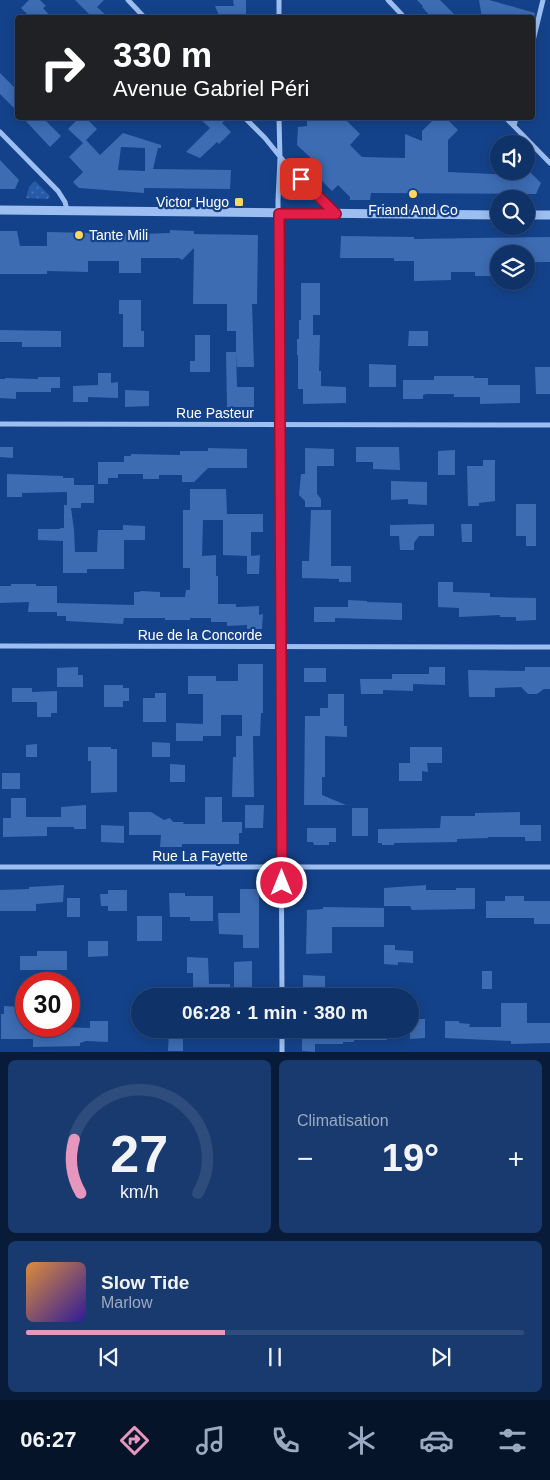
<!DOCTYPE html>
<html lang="fr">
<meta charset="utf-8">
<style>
:root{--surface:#0f3268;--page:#183a6e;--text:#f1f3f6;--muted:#9baac0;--line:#2f4d7c;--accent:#e797bd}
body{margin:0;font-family:Arial,sans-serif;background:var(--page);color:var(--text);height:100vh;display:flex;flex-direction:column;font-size:19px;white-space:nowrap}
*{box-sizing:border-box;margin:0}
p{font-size:16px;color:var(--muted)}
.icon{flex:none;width:28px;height:28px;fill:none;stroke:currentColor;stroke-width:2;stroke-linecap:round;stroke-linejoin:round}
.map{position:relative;height:1052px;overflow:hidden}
.panel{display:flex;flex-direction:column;gap:8px;padding:8px;background:#081c39;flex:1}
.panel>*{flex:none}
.hud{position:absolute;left:15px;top:15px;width:520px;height:105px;border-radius:5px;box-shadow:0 2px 12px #0003,0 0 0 1px var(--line);background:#202124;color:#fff;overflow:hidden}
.buttons{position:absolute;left:490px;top:135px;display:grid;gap:10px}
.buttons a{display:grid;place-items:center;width:45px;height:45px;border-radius:50%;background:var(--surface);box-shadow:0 2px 12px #0003,0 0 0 1px var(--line);font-size:25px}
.speed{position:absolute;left:15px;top:972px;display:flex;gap:10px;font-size:25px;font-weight:700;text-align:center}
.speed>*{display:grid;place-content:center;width:65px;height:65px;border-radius:50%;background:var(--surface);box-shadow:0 2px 12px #0003,0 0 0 1px var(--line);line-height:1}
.speed .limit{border:8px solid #d22;background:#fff;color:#111}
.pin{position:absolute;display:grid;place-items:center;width:42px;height:42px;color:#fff;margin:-21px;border-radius:10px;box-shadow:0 2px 8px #0006}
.me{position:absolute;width:55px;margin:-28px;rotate:0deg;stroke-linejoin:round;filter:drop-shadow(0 0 4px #0008)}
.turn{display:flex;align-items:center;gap:18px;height:105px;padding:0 15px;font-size:22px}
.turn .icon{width:65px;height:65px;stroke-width:2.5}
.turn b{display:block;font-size:35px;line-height:42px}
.big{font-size:38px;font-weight:700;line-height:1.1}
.panel .card{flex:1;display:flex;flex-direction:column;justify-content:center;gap:8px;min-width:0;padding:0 18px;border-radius:8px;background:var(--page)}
.panel .dial{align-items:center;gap:0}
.dial svg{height:130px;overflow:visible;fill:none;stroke:var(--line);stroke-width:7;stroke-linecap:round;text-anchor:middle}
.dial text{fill:var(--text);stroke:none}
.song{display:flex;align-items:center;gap:15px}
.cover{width:60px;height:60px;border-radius:8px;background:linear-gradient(135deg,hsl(30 70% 55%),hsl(250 70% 35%))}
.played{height:5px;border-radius:2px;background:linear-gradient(90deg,var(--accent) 40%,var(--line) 40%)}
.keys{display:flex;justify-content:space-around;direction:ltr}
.heat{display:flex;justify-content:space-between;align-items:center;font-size:28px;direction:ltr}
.panel .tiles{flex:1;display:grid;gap:8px;grid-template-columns:1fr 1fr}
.card:last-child{grid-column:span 2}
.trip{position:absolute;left:131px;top:988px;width:288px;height:50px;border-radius:25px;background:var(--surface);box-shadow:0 2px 12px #0003,0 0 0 1px var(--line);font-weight:700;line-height:50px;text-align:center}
.menu{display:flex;height:80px;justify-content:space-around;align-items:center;background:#06142a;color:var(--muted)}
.menu .icon{width:35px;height:35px}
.menu .on{color:var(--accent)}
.menu b{font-size:22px;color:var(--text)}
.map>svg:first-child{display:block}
.grass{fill:url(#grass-dots)}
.building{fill:#3d6cb3;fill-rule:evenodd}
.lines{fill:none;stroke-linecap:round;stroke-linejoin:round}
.minor{stroke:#9cbef0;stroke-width:5}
.tertiary{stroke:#9cbef0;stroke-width:9}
.route-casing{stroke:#92132f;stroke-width:12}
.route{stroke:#e11d48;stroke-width:9}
.poi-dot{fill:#ffd75b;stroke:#14428a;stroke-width:2}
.labels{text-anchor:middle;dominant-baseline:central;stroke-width:4.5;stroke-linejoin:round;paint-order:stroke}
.poi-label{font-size:14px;fill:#fff;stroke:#14428a;text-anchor:end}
.street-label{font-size:14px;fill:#fff;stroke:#14428a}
</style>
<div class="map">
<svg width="550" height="1053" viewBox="0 0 550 1053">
<defs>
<pattern id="grass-dots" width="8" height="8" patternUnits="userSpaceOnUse" patternTransform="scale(1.25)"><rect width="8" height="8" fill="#265ba9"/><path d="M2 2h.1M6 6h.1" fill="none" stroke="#4774b6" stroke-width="1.8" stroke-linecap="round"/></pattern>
</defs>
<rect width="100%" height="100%" fill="#14428a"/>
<!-- grass -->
<path class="grass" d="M35,181L50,196L48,199L26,198L29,187Z"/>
<!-- building -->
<path class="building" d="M29,0H40L46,6L43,8L52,18H31L21,8Z
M75,0H104L97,7L109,18H93Z
M233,0H246V18H220L215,6H234Z
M417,0H440L458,18H432L422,7L423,6Z
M479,0H489L535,13L534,18H482Z
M0,73L18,91V112L0,94Z
M23,118H43L61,136L50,147Z
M79,118H86L97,129L83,143L68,129Z
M199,118H227L222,123L231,132L219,144L217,142L200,158L186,152L210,128Z
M307,118H321V121H347L360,134L350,145L362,157L405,158V134L422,141V131L435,118H446L458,130L448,140V172L515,175L519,171H529L541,183L536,194L371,193L370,200H350V197L338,185L332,191L308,167L314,161L297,145L298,127L307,126Z
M123,133L161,145V148H158L153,169L231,170L230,189L144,188V193L79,188L73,182L83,172L69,157L86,140L100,155ZM121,147L145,148V171L118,170Z
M0,160L19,180L15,189H0Z
M170,230L194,231V234L258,235L257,304H252L254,367H236V331H227V304H193L194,248L182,260L179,258H141V273H119V261H88V272L47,271V274H0V231H17L20,246H47V232L141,234L170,233Z
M341,236L414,237V239L550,237V262H526V254H499V276H475V272H451V280L414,281V261H394V258H340Z
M301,283H320V315H313V335H320L319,371H321V386L346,387V403L303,404V389H298V355H297V339H299V320H301Z
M119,300H141V331H144V347H123V314H119Z
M0,330L61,331V347H22V342H0Z
M409,331H428V346H408Z
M195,335H210V372H190V361H195Z
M226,352H236L237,387H254V407H227Z
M369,364L396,365V387H369Z
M535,367H550V394H536Z
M98,373H111V383L118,382V398L88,397V402H73V386L98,385Z
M434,376H474V378H488V385H520V403L480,404V397H454V394H426L423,395V399H403V380H434Z
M38,377H60V388H51V392H16V399L0,398V379H5V378L38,379Z
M125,390L149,391V406L125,407Z
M0,447H13V458L0,457Z
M356,447H399L400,470L373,469V462H356Z
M208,448L247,449V468H208L194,482H182V475H159V479H143V474H118V478H108V484H98V462H124V456H131V454L180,455V451H208Z
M305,448L334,449V466H317V494L321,499V507H305V501L299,495L301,474H305Z
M455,450V475H438V451Z
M483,460H495V501L479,503V506H468L467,466H483Z
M7,474L63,476V478H74V485H94V503H81V508H71L74,530L75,552H97L98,530H123V525L145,526V540H124V569H87V573H63V541L38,540V529H60V528H64V505H67V492L22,493V497H7Z
M391,481L427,482V505L408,504V499L391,500Z
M190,489H226L227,514H263V532H251V556L260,555L259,574H247V556L223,555V520H203L202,556L216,555V576H218V604H236V607L259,606V615L263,614L262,629H247V625L227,626V622H211V618H190V620H165V618H124L123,624L66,621V616H57V609V612H28L29,602L0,603V586H11V584H36V586H57V603L134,605V592H139L141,591L160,592V597H185L186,590H190V568H183V510H190Z
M516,504H536V546H526V536H516Z
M311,510H331V566H351V582H339V579L302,578V561H309Z
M434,524V536H419L414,543V550H400L399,536H390V525Z
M461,524H472V542H462Z
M438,582H453V592L490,593V597L536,598V620L516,621V617H500V615L459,617V608L438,607Z
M348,600L367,601V602L402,603V620L335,618V622H314V607H348Z
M238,664H263V713H261L260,736H253L254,797H232L233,757H236V736H242V715H221V736H203V741H176V723L203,724V694H188V676H216V681H238Z
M78,667V675H83V687H57V668Z
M429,667H445V685L413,684V691L383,690V694H361L360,679H392V674H429Z
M525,667H550V689H544L537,694H528L521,687L495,688V697H469L468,670L525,671Z
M304,668H326V682H304Z
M104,685H123V688H129V701H123V707H104Z
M12,688H32V692L57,691V713H51V717H37V702H12Z
M155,693H166V722H143V698H155Z
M328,694H344V726H347V737L325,736V777H322V795L346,805H304L305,716H320V708H328Z
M152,742L170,743V757H152Z
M37,744V757H26V745Z
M88,747H111V749H117V792L91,793V761H88Z
M410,747H442V763H427L428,772L422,771V781H399V763H410Z
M170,764L185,765V782H170Z
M2,773H20V789H2Z
M205,797H222V822H242V833H239V844H182V847H160L161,835H129V812H151L164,820L170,818L173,822H184L183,824H205Z
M11,798H26V817H61V807L86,805V829H74V827H47V836L3,837V818H11Z
M245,805H264L263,828H245Z
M352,808H368V836H352Z
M520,812V825H541V841H525V837H488V838L457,839V842L394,843V845H382V843H378V829L440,828L441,816H475V813Z
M101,825L124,826V843L101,842Z
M307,828H336V842H329V845H314L313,842H307Z
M64,885L63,902L36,904V911H0V890L29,889V887Z
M426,885V890H456V888H475V909L412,910L410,906H384V888Z
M240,889H259V948H243V935L219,934L218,913H240Z
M108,890H127V911H108V906H101L100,894H108Z
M169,893H185V896H213V921H190V917H170Z
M505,896H524V901H550V924H534V918H486V901H505Z
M67,898H80V917H67Z
M323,907L384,908V927H332V953L306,954L307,910L323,909Z
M137,916H162V941H137Z
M88,941H108V956L88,957Z
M384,945H395V950L413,951V963L398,962V965L384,964Z
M37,951H67V970H20V956H37Z
M187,957L208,958L209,984H230V996H193V973H187Z
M252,961V991L234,990V962Z
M482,971H492V989H482Z
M303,975L325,976V996H303Z
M501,1003H527V1023H550V1043L511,1044V1041L445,1038V1021H459V1023L470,1024L469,1027H501Z
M4,1006L20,1007V1018H26V1026L90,1028V1021H108V1042L86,1041L80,1043V1046L33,1047V1039H1V1014H4Z
M410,1019H425V1038L410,1039Z
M169,1029H183V1051H168Z
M302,1029H387V1040H354V1042H343V1044H315V1052L302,1051Z"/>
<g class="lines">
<!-- minor -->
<path class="minor" d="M128,0L145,18
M388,0L405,18
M279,18V0
M532,45L543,0
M245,118L265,138L290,169L336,213
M279,118L280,158L278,200L282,996
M506,118L550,163
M514,126L516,118
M0,132L58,191L65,202L67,210
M0,424L550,425
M0,646L550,647
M0,867H550
M282,1029V1053"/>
<!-- tertiary -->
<path class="tertiary" d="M0,210L499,215
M526,215H550"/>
</g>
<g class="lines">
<defs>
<path id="route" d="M282,883L279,214H336L301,179"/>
</defs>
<!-- route casing -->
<use href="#route" class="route-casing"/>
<!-- route -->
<use href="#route" class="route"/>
</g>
<!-- markers -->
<g class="poi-dot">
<circle cx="413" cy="194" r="5"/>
<rect x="234" y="197" width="10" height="10" rx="2.5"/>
<circle cx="79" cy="235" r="5"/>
</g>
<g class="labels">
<!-- poi labels -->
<g class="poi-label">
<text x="229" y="202">Victor Hugo</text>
<text x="413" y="210" text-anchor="middle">Friand And Co</text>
<text x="89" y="235" text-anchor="start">Tante Mili</text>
</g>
<!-- street labels -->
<g class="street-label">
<text x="215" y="413">Rue Pasteur</text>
<text x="200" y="635">Rue de la Concorde</text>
<text x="200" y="856">Rue La Fayette</text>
</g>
</g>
</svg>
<div class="buttons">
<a><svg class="icon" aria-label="sound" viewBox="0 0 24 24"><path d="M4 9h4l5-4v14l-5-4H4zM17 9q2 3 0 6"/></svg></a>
<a><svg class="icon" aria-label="search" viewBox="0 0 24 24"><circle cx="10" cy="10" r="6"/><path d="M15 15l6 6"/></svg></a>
<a><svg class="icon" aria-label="layers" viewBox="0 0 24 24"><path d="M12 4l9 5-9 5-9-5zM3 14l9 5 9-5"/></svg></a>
</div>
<div class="speed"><div class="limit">30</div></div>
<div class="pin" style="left:301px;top:179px;background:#d93025"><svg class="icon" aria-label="arrive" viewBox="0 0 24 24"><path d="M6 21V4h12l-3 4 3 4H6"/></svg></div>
<svg class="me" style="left:282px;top:883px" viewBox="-20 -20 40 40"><circle r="17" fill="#e11d48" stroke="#fff" stroke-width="3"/><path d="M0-11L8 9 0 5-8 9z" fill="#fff"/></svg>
<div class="trip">06:28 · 1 min · 380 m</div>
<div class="hud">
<div class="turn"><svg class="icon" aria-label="right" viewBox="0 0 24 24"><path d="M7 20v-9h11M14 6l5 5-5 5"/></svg><div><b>330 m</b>Avenue Gabriel Péri</div></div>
</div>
</div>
<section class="panel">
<div class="tiles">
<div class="card dial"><svg viewBox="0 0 100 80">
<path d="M14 69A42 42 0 1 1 86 69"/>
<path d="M14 69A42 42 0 0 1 10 36" stroke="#e797bd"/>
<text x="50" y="56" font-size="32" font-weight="700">27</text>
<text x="50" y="72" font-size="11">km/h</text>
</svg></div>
<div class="card"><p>Climatisation</p>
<div class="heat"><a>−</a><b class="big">19°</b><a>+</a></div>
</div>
<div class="card">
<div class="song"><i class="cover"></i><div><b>Slow Tide</b><p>Marlow</p></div></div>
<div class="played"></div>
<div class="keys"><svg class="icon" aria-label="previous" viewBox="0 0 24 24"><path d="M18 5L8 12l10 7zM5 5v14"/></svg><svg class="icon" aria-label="pause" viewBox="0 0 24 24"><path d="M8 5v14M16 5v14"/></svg><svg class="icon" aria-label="next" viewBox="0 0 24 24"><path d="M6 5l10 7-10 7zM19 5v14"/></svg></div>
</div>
</div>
</section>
<nav class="menu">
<b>06:27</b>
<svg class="icon on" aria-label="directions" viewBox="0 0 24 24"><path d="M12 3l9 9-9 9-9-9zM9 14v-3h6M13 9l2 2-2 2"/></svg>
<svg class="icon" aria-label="music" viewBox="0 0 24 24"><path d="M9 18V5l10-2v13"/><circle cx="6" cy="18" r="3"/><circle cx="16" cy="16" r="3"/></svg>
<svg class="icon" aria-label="phone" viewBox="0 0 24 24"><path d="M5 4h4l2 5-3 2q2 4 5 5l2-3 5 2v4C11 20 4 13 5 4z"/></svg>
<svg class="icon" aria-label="climate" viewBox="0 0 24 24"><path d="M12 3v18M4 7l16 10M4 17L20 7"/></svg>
<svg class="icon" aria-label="car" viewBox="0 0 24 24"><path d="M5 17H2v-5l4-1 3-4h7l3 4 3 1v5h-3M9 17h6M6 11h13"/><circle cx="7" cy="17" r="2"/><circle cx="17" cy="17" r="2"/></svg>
<svg class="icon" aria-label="filters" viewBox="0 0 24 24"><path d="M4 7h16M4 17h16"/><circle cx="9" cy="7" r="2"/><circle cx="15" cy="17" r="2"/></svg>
</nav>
